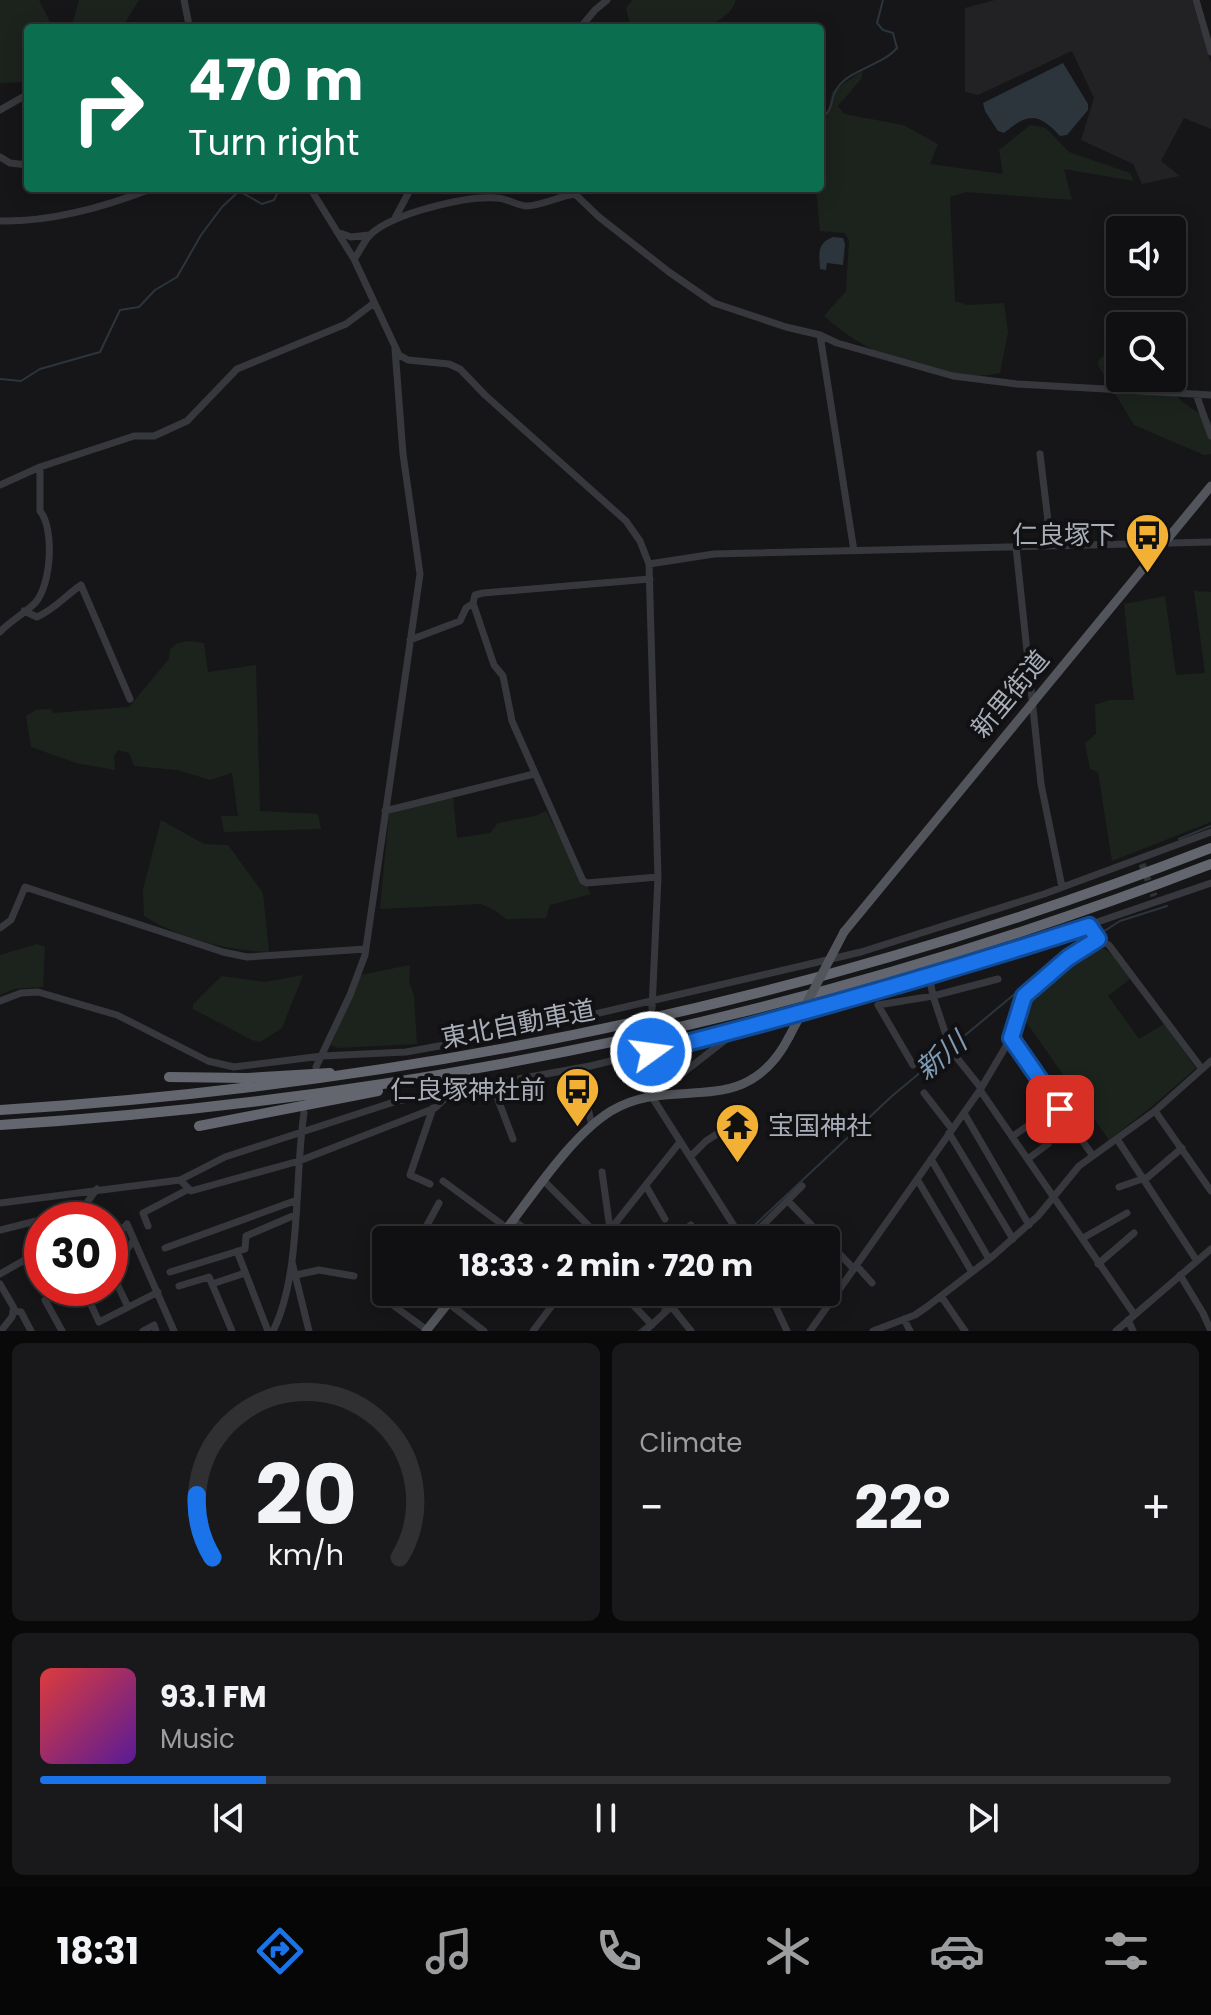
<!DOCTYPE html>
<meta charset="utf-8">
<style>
:root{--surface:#101012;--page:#19191b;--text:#f1f3f6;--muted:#9c9d9f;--line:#303032;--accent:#1a73e8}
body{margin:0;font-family:Poppins,"Noto Sans JP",sans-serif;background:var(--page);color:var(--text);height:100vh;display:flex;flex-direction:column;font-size:30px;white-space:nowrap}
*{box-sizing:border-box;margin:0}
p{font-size:26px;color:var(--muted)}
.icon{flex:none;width:44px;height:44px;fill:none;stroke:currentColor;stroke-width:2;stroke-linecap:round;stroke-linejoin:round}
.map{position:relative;height:1331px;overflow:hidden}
.drawer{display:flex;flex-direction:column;gap:12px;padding:12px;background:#09090a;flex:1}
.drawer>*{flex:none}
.banner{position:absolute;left:24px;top:24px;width:800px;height:168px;border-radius:8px;box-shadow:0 4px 20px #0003,0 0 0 2px var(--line);background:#0b6e4f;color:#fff;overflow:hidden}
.fabs{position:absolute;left:1106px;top:216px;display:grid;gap:16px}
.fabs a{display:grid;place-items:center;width:80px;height:80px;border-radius:8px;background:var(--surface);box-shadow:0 4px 20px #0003,0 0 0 2px var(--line);font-size:40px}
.speed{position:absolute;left:24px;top:1202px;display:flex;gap:16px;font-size:40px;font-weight:700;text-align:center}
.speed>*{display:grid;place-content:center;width:104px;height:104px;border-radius:50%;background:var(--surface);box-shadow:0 4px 20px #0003,0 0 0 2px var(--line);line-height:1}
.speed .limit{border:12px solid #d22;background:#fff;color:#111}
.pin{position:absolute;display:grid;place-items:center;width:68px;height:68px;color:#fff;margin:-34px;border-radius:16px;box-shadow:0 4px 12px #0006}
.me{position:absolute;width:88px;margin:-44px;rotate:76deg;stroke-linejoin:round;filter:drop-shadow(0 0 6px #0008)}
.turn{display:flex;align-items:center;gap:28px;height:168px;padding:0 32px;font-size:36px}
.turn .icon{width:104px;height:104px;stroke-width:2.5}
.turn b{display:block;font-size:56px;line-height:68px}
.big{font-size:60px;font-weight:700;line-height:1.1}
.drawer .widget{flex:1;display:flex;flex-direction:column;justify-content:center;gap:12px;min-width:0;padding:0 28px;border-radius:12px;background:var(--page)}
.drawer .dial{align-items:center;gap:0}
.dial svg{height:208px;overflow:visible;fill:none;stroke:var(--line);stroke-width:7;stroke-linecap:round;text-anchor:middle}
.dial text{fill:var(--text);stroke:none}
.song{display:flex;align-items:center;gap:24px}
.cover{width:96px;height:96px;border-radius:12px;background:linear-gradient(135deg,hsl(0 70% 55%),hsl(270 70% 35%))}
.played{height:8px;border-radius:4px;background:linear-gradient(90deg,var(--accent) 20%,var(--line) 20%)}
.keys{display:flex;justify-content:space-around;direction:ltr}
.heat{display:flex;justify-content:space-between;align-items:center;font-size:44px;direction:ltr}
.drawer .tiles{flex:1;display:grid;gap:12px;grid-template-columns:1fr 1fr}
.widget:last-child{grid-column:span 2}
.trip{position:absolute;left:372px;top:1226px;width:468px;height:80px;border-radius:8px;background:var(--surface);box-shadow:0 4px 20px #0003,0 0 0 2px var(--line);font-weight:700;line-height:80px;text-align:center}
.tab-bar{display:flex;height:128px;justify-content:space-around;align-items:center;background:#060607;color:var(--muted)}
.tab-bar .icon{width:56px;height:56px}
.tab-bar .on{color:var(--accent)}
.tab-bar b{font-size:36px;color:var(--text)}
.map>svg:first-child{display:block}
.built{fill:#222225}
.green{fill:#1c231d}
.water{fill:#2c353c}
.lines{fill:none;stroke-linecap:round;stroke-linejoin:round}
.stream{stroke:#2c353c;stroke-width:2}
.minor-tunnel{stroke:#333438;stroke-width:7;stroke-dasharray:7 3.5;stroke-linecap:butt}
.minor{stroke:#37383d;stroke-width:7}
.major{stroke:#53555c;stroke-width:9}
.highway{stroke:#63666e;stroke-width:10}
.major-bridge{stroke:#53555c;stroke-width:9}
.route-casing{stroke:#114b97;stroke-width:20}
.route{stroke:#1a73e8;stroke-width:14}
.labels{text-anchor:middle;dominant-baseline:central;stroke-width:8;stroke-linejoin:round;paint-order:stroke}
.poi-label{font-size:26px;fill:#a8adb8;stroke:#111113;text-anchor:end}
.street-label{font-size:26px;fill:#a8adb8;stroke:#111113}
.water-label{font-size:28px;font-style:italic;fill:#7f9bb3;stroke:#111113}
</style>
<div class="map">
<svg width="1211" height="1331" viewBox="0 0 1211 1331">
<rect width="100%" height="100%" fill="#161618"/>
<!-- built -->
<path class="built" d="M995,0H1192L1211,63V129L1184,118L1161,161L1180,176L1142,184L1133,164L1081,140L1094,98L1072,51L978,95L965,92V8Z"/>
<!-- green -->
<path class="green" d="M0,0H39L51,24L52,28H28V82L0,83Z
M79,0H139L122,28H71Z
M633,0H736C722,39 662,28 631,28L626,8Z
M863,70L862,78L838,106L844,114L903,125L938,144L930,164L1003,174L999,150L1030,125L1046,128L1069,152L1130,173L1134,181L1064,169L1072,200L966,192L950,197L955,301L967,305L1004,303L1008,332L1000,373C943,386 866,355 824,316L846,291L849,240L844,233L820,231L816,188H820V120L826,119L832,92Z
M1120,340V378H1166C1170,399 1195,409 1211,421V454L1204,455L1134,425L1098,365V361Z
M1194,591L1211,592V822L1112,861L1098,772L1090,769L1085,743L1096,734L1095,705L1109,700H1134L1124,604L1165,596L1176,675L1205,673Z
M189,641L204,643L208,672L256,665L260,811L318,814L321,829L224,832L221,816H238L232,773L210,780L178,770L134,766L129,753L118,750L114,756L115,770L76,763L31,747L26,716L36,710L50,709L54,713L129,707L169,659L170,649L178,643Z
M453,796L457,838L490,833L498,823L535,816L546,811L591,894L550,905L546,918L506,919L496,911L481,904L380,909L389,814Z
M161,820L204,844L228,845L263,893L269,952C230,951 178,938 144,916L143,889Z
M1097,943L1120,961L1130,979L1108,996L1139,1039L1164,1024L1196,1068L1155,1104L1109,1140L1024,1019L1028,999L1041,983Z
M37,944L45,947L43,987L14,989L0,995V955Z
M410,965L409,982L414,995L417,1044L338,1048L331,1045L361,975Z
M303,975L282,1028L260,1042L252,1040L193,1009V1004L222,976L265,982Z"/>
<!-- water -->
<path class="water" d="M1063,63L1088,104V110L1067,135L1060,136C1038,112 1028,113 1004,133L998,131L985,111L983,103Z
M833,237L843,238L845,244L843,265L827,263L826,270L820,269C819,253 817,243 833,237Z"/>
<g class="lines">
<!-- stream -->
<path class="stream" d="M820,120C837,106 828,100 838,87C850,70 884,64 897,48L893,33L883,30L877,23L883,0
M0,379L21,381L40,369L100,352L120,310L139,307L155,290L177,277L201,235L222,207L239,191L262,204L274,200L280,188
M1179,839L1211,826
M1098,935L1120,921L1167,906
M742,1237L892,1096L1046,968L1066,956
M662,1310L682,1292
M639,1331L649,1323"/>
<!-- minor-tunnel -->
<path class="minor-tunnel" d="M1142,864L1154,896"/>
<!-- minor -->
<path class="minor" d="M184,0L189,25
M1196,0L1211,52
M189,25L201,28
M580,28L595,10L607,0
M0,110L28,94
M0,157L10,163L28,165
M310,188L354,259L399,355L408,360L449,364L460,369L485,395L626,521L640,541L649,564L658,877L652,1009
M394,220L411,188
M0,221C52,222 105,207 153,188
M337,232L351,237L369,235
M354,259C360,252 364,240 371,234C394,213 465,196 496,198C507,198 516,205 526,206C542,206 559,196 575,194L599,217L669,272L714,303L786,327L820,335L837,343L953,376L1017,384L1211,395
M820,335L854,551
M1196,394L1211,436
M1040,454L1051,546
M0,485L40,467L134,436H154L187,421L237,369L346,324L374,303
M1016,547L1041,784L1062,887
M649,564L714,554L1211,542
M473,603L494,665L503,676L512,721L583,881L587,883L658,877
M24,611L37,617C55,609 65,596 81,585L130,699
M0,632C10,621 24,614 35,603C51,586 55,529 40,511V467
M410,640L460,621L466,608L473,603L475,595L483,593L650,579
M385,811L534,774
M1089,926L1098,939L1109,945L1202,1069
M0,928L11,920L25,887L223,952L247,957L366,949
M0,1001L21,993L38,992L117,1015L208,1061L234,1067L322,1056L406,1052L522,1031L861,952L1044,894L1211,832
M946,1035L933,996L998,979
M1011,1038L1093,1156
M652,1045L650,1060L652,1097L733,1034
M953,1053L981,1088
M913,1065L878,1005L933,996L929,975
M316,1067L350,995L365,955L420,574L403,454L395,349
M579,1068L592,1126
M492,1084L513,1139
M980,1090L1134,1314
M924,1093L952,1129
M652,1097L743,1240
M1155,1111L1211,1191
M964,1113L1029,1225
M949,1133L1013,1239
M1013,1136L1033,1122
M1117,1139L1197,1261
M690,1157L706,1141L728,1127
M1029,1158L1048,1144
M931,1159L989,1259
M602,1172L610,1229
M917,1179L972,1272
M180,1180L191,1191L299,1161L435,1108L452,1092
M443,1181L507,1228
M544,1181L588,1225
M430,1184L410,1175L433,1108
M646,1186L665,1219
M1119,1187L1148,1177L1182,1148
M788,1201L826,1240
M0,1203L180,1180L225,1157L397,1101L590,1066L751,1027L1004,954L1211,883
M513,1220L541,1240
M148,1226L143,1213L187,1190
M759,1229L768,1240
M0,1230L40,1220L89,1217L88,1201L97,1189
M1083,1238L1127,1213
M419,1240L439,1203
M602,1240L680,1142
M671,1240L691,1225
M748,1240L802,1186
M826,1240L854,1269
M110,1244L127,1224L174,1331
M165,1248L297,1200
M237,1251L268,1331
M292,1262L309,1331
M1098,1264L1134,1233
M857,1266L872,1283
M111,1271L128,1307
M110,1272L134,1240
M170,1272L245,1249L246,1236L295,1215
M0,1274L42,1250
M296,1275L319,1270L354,1276
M1180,1275L1203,1313L1211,1331
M0,1284L14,1308L12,1317L1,1331
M179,1286L209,1277L212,1284
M93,1288L86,1294L99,1322L158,1292
M434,1292L484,1331
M511,1292L519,1298L524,1292
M621,1292L652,1325
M769,1292L787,1331
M379,1295L427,1330
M941,1296L965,1331
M45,1300L62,1331
M671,1306L691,1331
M13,1311L21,1312L31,1331
M904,1319L910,1331
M1128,1320L1133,1331
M143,1331L154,1325L156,1331
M232,1331L212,1284L245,1273
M273,1331C302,1273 294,1178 304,1113
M533,1331L562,1292
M645,1331L687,1292
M810,1331L980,1090L1012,1036L1024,996L1068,958L1098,939
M873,1331L915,1315L928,1306L993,1256L1038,1216L1079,1166L1155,1111L1211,1061
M1116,1331L1211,1249"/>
<!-- major -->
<path class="major" d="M844,932L1211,486
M498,1240C529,1201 569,1137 611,1111C674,1073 745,1123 789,1037
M426,1331L457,1292"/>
<!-- highway -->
<path class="highway" d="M169,1077L247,1078L330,1073
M0,1110C415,1084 823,999 1211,848
M0,1125C415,1099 823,1014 1211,864
M199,1126L378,1091"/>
<!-- major-bridge -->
<path class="major-bridge" d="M789,1037L844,932"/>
</g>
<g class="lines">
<defs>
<path id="route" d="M651,1052C798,1015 944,973 1089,926L1098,939L1068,958L1024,996L1011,1038L1060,1109"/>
</defs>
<!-- route casing -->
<use href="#route" class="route-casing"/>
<!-- route -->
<use href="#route" class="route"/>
</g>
<!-- icons -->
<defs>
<symbol id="bus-pin" viewBox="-11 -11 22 30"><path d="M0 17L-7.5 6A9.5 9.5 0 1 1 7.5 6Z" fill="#f2b134" stroke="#111113"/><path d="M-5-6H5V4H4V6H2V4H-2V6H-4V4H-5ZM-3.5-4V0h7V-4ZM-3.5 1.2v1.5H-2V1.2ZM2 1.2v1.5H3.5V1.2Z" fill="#111"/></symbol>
<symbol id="temple-pin" viewBox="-11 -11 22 30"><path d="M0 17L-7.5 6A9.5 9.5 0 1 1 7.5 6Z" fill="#f2b134" stroke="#111113"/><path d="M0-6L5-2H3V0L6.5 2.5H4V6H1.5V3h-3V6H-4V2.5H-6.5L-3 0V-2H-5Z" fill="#111"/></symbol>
</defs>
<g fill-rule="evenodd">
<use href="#bus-pin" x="1122" y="510" width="51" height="69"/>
<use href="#bus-pin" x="552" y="1064" width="51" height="69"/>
<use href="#temple-pin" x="712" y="1100" width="51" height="69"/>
</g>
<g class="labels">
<!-- poi labels -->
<g class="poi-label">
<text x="1116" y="535">仁良塚下</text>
<text x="546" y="1090">仁良塚神社前</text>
<text x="768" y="1126" text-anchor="start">宝国神社</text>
</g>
<!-- street labels -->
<g class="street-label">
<text transform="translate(1010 694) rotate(-50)">新里街道</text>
<text transform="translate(518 1024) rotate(-11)">東北自動車道</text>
</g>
<!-- water labels -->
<g class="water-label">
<text transform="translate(941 1056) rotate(-40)">新川</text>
</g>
</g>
</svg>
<div class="fabs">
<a><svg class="icon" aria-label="sound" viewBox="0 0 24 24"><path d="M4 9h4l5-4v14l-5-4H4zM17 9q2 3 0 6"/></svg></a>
<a><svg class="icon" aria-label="search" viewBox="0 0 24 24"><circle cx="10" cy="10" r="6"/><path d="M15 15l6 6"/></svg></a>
</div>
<div class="speed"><div class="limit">30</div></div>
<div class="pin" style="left:1060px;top:1109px;background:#d93025"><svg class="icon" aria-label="arrive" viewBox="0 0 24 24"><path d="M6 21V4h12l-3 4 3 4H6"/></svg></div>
<svg class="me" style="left:651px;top:1052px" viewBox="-20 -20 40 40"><circle r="17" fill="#1a73e8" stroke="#fff" stroke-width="3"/><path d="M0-11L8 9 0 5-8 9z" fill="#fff"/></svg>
<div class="trip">18:33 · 2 min · 720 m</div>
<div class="banner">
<div class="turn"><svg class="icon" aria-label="right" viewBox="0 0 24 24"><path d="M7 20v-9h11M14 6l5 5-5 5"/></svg><div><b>470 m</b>Turn right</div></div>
</div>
</div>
<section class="drawer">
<div class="tiles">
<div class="widget dial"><svg viewBox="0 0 100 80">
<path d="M14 69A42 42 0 1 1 86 69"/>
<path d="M14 69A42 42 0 0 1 8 45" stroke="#1a73e8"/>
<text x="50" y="56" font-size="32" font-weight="700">20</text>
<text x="50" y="72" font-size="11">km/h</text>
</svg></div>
<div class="widget"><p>Climate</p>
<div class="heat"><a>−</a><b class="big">22°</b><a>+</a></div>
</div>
<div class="widget">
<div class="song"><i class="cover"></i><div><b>93.1 FM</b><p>Music</p></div></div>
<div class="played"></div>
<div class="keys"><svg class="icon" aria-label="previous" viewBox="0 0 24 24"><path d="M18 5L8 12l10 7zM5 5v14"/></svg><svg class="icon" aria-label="pause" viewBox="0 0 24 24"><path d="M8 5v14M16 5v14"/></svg><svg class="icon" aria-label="next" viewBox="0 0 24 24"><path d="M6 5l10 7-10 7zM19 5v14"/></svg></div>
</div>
</div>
</section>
<nav class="tab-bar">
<b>18:31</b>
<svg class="icon on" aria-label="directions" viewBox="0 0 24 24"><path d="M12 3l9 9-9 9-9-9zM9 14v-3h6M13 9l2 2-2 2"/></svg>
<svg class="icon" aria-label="music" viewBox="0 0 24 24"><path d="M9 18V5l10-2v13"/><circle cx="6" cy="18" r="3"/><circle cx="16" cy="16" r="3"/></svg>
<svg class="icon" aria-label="phone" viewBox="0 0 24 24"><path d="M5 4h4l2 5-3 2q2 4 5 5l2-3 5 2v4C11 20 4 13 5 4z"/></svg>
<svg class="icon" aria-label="climate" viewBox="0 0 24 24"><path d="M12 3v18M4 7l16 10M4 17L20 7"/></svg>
<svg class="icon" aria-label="car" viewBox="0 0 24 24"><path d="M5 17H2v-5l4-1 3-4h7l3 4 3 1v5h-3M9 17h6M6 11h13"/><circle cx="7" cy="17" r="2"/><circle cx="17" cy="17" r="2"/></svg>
<svg class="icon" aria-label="filters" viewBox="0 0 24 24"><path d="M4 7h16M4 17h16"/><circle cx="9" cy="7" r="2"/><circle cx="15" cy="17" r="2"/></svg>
</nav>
